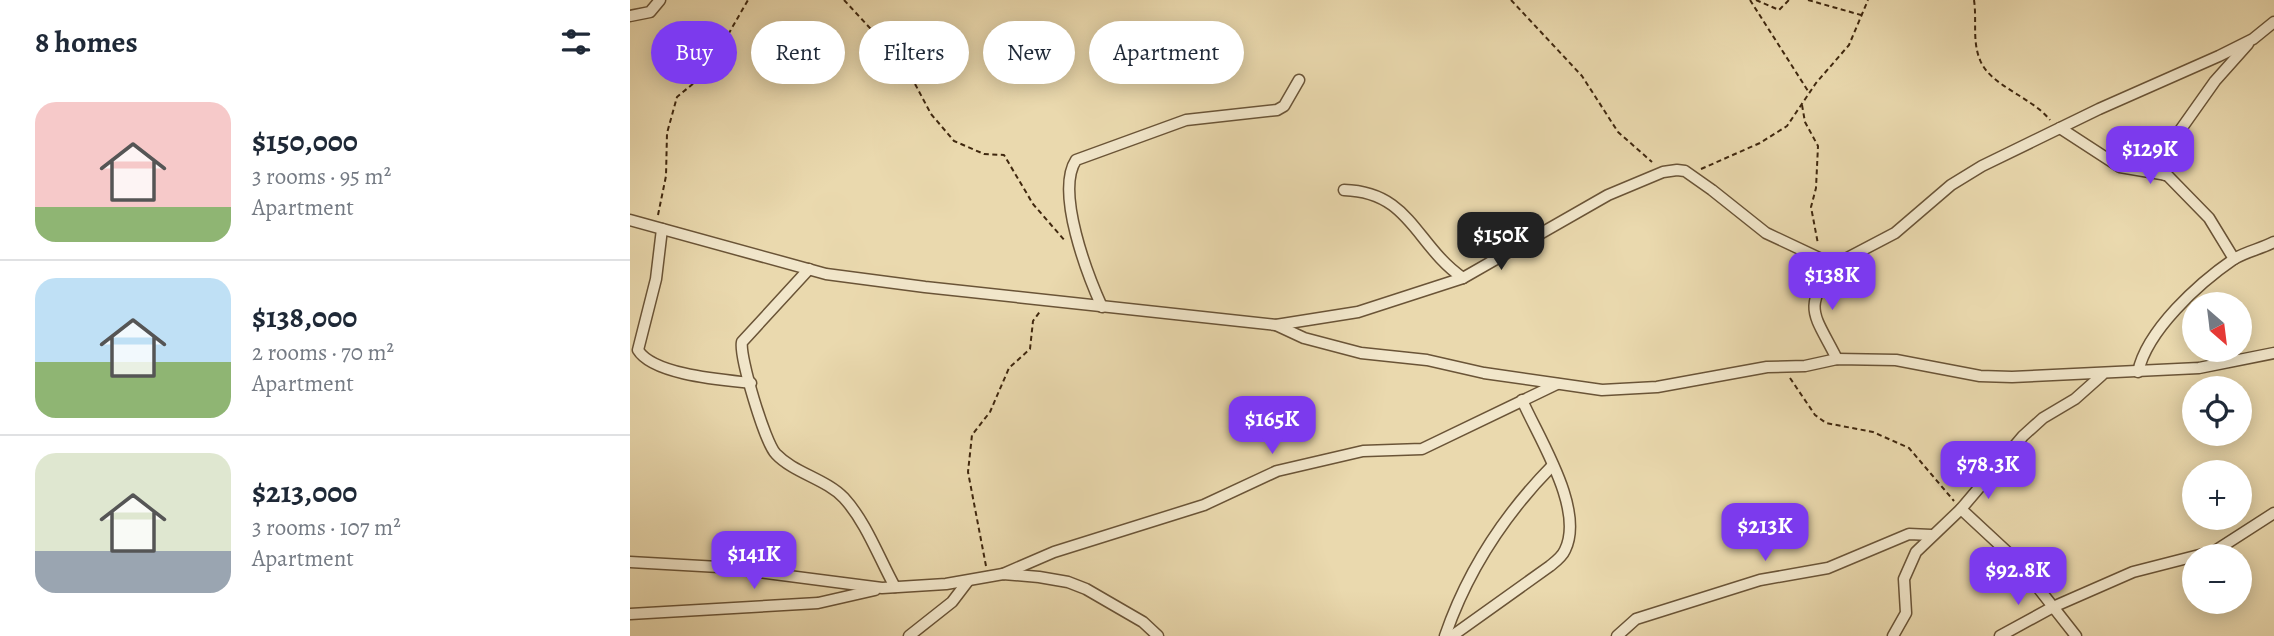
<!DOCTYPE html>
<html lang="en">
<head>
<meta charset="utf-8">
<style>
	body { margin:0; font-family:Alegreya,serif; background:#f6f6f7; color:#1f2937; height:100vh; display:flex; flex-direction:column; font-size:26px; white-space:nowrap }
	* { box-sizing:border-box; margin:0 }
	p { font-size:23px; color:#747a83 }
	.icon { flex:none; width:38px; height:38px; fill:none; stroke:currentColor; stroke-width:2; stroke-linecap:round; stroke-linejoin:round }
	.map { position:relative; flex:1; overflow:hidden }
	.side { display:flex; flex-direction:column; background:#fff; width:630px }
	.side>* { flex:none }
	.top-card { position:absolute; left:21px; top:21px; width:665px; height:63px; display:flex; gap:14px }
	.needle { width:46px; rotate:152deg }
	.buttons { position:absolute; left:1552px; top:292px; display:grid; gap:14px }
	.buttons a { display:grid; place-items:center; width:70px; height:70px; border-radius:50%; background:#fff; box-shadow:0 4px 18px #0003; font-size:35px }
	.price { position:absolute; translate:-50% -60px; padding:0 16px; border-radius:14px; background:#7c3aed; color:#fff; font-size:23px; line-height:46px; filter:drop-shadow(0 2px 4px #0008) }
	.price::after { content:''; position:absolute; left:50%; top:42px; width:21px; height:16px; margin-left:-10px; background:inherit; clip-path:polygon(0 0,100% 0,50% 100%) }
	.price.active { background:#222; color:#fff }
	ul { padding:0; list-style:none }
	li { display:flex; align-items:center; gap:21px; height:175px; padding:0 35px }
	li+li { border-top:2px solid #e0e1e3 }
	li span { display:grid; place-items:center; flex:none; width:196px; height:140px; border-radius:21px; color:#555 }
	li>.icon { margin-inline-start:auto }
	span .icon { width:84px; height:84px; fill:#fffc; stroke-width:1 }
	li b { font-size:30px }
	h2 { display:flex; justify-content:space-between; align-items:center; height:84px; padding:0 35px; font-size:30px }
	.chip { padding:0 24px; border-radius:32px; background:#fff; box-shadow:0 4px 18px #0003; font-size:24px; line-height:63px }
	.chip.active { background:#7c3aed; color:#fff }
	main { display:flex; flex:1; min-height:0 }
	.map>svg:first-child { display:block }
</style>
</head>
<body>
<main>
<section class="side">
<h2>8 homes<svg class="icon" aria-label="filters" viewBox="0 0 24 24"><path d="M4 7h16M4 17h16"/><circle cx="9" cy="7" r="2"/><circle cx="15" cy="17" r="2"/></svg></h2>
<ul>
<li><span style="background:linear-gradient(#f6c9c9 75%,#8fb573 0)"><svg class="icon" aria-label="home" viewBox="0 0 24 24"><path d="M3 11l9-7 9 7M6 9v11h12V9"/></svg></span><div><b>$150,000</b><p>3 rooms · 95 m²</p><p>Apartment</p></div></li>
<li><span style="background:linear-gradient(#bfe0f5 60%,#8fb573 0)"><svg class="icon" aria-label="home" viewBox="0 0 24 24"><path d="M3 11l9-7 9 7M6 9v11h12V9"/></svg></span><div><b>$138,000</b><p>2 rooms · 70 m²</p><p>Apartment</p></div></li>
<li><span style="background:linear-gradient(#dfe7d0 70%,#9aa5b1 0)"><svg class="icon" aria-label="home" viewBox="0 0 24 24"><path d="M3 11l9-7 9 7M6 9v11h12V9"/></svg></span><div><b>$213,000</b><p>3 rooms · 107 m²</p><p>Apartment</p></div></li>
</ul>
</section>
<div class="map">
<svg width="1644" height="636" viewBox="0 0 1644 636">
	<rect width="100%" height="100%" fill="#ead9ae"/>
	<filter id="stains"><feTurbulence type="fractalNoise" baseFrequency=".00286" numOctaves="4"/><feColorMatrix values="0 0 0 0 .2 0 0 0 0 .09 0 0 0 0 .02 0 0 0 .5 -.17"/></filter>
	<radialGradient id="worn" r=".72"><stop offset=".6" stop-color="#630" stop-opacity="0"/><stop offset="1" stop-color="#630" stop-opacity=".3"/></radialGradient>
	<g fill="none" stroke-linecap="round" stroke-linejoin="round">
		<defs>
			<g id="minor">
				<polyline points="0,16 20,12 30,0"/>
				<polyline points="1430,128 1490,167 1537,175 1579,218 1604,259"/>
				<polyline points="1535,175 1539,146 1585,81 1618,44"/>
				<path d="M 714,190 C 781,192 785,245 833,278"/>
				<polyline points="0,220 196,274 295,287 646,325 728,312 833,278 978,195 1033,172 1047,170 1055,171 1082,190 1136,233 1204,265 1265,233 1321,185 1352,166 1469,109 1589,56 1623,39 1644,22"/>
				<path d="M 32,229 L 26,279 L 8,350 C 23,375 94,380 121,383"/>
				<path d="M 1204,265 C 1172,310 1184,313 1207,359"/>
				<path d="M 179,269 L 112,342 C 109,356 135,443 146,454 C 164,473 196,479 214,498 C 236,522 249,558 265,587"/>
				<path d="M 472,307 C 458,276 425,192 446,160 L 556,120 L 647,110 L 654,106 L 669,80"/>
				<polyline points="646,325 674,338 731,353 797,360 854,373 972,390 1027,387 1137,367 1175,366 1207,359 1266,360 1350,376 1382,377 1569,368 1644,353"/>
				<path d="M 1508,372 C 1517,330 1569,283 1604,259 C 1617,251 1631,249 1644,242"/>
				<polyline points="1331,509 1387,561 1446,636"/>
				<polyline points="0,562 89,567 252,588 316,584 373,574 409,577 438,582 456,589 513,622 528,636"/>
				<polyline points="373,574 424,552 574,505 647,471 733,451 792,449 927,384"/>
				<polyline points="0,614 188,603 245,590"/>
				<polyline points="279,636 322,602 338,581"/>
				<path d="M 815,636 C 837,572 875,514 922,466"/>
				<path d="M 822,636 L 920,566 C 925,562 932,557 935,550 C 955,509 909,439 892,400"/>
				<polyline points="987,636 1006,619 1130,580 1198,568 1279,534 1301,535"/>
				<polyline points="1263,636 1276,613 1274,579 1286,552 1331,509 1393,436 1413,418 1445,399 1472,375"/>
				<polyline points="1370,636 1423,607 1503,572 1585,551 1644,513"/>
			</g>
		</defs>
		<use href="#minor" stroke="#6a5437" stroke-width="13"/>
		<g stroke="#40280f" stroke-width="2" stroke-dasharray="5 3.5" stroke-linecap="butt">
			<polyline points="214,0 276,67 301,114 324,141 354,154 374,155 403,204 436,242"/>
			<polyline points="881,0 952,76 988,132 1022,162"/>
			<polyline points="1120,0 1178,91"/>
			<polyline points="1126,0 1149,10 1159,0"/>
			<polyline points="1178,0 1231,15"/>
			<path d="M 1344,0 C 1347,20 1342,41 1350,60 C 1360,86 1402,97 1420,120"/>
			<polyline points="1172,105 1175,122 1188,146 1186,188 1181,207 1188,244"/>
			<polyline points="1071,169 1130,143 1157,126 1186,83 1219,45 1238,0"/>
			<polyline points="28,215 36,176 37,133 47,97 88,63 99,33 118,0"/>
			<polyline points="1160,378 1185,415 1196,423 1243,432 1279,448 1324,501"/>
			<polyline points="356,566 338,472 342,435 360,412 379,368 400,349 403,321 411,310"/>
		</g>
		<use href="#minor" stroke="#f1e6ca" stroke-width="10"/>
	</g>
	<rect width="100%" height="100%" filter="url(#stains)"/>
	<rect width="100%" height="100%" fill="url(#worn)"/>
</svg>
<div class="buttons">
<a><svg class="needle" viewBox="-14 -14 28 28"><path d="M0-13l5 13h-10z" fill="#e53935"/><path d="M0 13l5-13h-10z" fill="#747a83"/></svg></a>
<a><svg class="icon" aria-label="locate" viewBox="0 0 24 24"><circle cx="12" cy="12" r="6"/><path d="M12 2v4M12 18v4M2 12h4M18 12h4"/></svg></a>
<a>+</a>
<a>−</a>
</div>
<b class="price" style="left:1520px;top:186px">$129K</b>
<b class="price active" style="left:871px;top:272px">$150K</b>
<b class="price" style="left:1202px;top:312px">$138K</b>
<b class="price" style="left:642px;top:456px">$165K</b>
<b class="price" style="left:1358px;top:501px">$78.3K</b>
<b class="price" style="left:1135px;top:563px">$213K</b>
<b class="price" style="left:124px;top:591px">$141K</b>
<b class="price" style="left:1388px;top:607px">$92.8K</b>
<div class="top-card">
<a class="chip active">Buy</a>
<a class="chip">Rent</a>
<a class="chip">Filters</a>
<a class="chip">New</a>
<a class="chip">Apartment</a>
</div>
</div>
</main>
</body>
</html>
